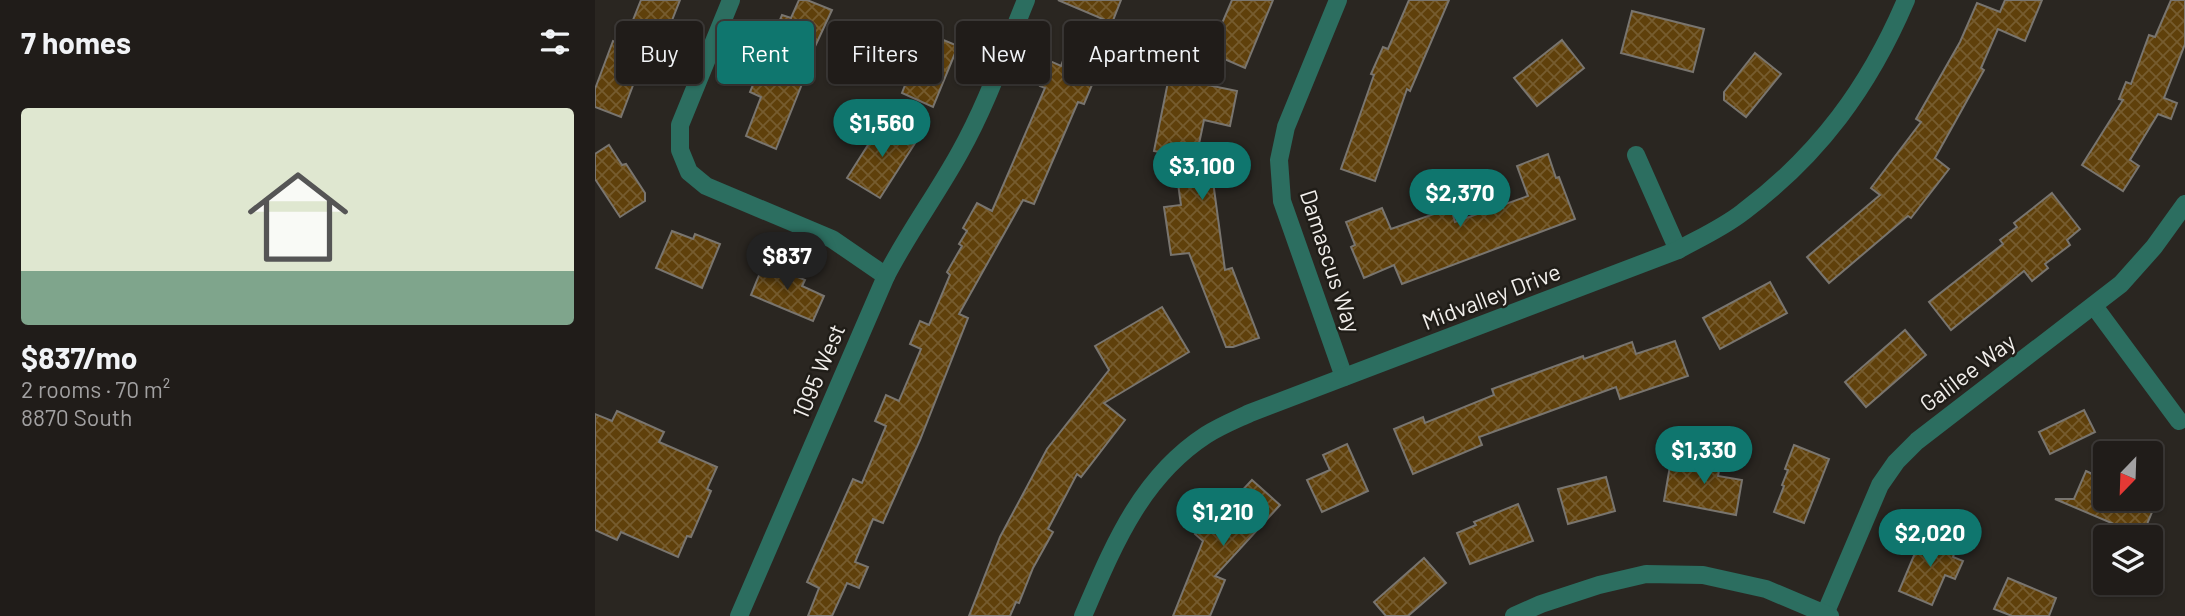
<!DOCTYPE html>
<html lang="en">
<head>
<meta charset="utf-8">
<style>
	body { margin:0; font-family:Barlow,sans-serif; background:#2d2926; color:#f1f3f6; height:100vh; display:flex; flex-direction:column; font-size:26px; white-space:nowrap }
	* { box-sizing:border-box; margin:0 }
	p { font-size:23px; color:#a2a1a2 }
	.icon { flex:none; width:38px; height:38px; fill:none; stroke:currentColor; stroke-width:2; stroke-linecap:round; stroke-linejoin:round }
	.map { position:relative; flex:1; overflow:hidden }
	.side { display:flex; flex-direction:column; background:#201c19; width:595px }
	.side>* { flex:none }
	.banner { position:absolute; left:21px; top:21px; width:665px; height:63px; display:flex; gap:14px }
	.needle { width:46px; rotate:203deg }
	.controls { position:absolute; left:1498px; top:441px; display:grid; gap:14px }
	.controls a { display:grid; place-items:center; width:70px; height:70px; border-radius:7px; background:#201c19; box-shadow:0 2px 5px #0004,0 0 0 2px #3d3a38; font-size:35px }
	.price { position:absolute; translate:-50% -60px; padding:0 16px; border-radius:24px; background:#0f766e; color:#fff; font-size:23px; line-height:46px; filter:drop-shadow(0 2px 4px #0008) }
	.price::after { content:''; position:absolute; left:50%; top:42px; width:21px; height:16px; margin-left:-10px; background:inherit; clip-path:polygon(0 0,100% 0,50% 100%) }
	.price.on { background:#222; color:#fff }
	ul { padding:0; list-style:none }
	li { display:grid; align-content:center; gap:14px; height:371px; padding:0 21px }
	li+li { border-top:2px solid #3d3a38 }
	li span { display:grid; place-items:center; height:217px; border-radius:7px; color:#555 }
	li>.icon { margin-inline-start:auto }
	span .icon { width:126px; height:126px; fill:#fffc; stroke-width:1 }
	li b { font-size:30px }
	h2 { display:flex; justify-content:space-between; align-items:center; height:84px; padding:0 21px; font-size:30px }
	.tag { padding:0 24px; border-radius:7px; background:#201c19; box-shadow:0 2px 5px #0004,0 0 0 2px #3d3a38; font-size:24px; line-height:63px }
	.tag.on { background:#0f766e; color:#fff }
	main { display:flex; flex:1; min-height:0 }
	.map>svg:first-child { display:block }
</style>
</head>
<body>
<main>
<section class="side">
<h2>7 homes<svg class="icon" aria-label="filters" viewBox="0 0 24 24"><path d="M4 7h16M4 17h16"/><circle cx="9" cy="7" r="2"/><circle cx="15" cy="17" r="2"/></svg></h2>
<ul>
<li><span style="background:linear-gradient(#dfe7d0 75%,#7fa58c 0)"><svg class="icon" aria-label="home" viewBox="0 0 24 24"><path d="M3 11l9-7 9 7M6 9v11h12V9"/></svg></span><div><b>$837/mo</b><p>2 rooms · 70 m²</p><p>8870 South</p></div></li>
</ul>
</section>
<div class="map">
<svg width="1590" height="616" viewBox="0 0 1590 616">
	<defs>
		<pattern id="building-cross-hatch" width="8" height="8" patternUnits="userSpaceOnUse" patternTransform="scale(1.75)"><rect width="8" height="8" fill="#5f400b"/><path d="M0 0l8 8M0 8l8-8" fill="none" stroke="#765c2f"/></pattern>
	</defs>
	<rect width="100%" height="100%" fill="#2a2621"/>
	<g fill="url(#building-cross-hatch)" stroke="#79756f" stroke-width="2">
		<polygon points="46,0 85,0 70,38 55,32 40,72 43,72 26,117 0,107 0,89 18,41 28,45"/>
		<polygon points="204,0 212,0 237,10 209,70 211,71 207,84 181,149 151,136 166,97 155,92 187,15 196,18"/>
		<polygon points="463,0 526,0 517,23"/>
		<polygon points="637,0 678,0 650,68 599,46 607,26 623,33"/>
		<polygon points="814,0 854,0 815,91 812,89 780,181 746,169 779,75 776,74 788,47 793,49"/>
		<polygon points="1410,0 1447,0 1430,41 1403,29 1386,68 1389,70 1340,158 1354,169 1316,218 1313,216 1234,283 1212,257 1285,195 1276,188 1326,122 1321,119 1365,42 1382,3 1405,12"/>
		<polygon points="1576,0 1590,0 1590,44 1569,98 1582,103 1576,119 1563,114 1535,160 1544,166 1528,191 1487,165 1528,100 1524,99 1531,82 1536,84 1554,35 1560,37"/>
		<polygon points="1037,11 1109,29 1098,72 1026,53"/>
		<polygon points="329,32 363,46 338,107 307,93 314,75 311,73"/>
		<polygon points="967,40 989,68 942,106 919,78"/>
		<polygon points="473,47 507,61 489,104 483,102 439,204 428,200 364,314 373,318 325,440 288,523 278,519 260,562 273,567 264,588 252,583 237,616 213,616 224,588 212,582 258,479 267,483 291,426 280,421 291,395 304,401 326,349 315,344 325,321 334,325 355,275 352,272 367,246 364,244 372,231 368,228 382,203 397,211 450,88 445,86 455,61 466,66"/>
		<polygon points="1160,53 1186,74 1151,117 1129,100 1129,92"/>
		<polygon points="574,77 642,91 635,126 609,120 597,177 617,174 630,270 637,268 664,338 638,347 631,347 594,253 576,255 569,207 586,205 579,155 559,151"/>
		<polygon points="287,123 295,123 322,140 285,198 252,178"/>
		<polygon points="14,145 27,165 31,164 50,193 50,201 25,217 0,179 0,154"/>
		<polygon points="953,154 961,178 964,177 980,219 807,284 799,265 769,278 756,247 760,245 751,222 787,208 796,229 856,208 860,222 933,196 922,166"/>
		<polygon points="1457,193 1485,229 1472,240 1475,245 1450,264 1453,268 1437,281 1429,271 1356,330 1334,302 1408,244 1405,240 1422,227 1419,223"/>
		<polygon points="77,231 98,239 100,234 125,244 107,288 61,268"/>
		<polygon points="169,263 210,280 207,286 229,296 218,321 156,295"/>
		<polygon points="1175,282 1192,313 1125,349 1108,318"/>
		<polygon points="567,307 594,352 509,403 530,420 486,477 482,474 453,529 458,532 438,568 424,603 421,602 415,616 374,616 405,537 452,449 514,370 500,346"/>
		<polygon points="1310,330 1331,355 1271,407 1250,382"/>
		<polygon points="1080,341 1093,376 1025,399 1021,387 884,437 887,445 818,474 799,429 828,417 830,423 899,395 897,389 988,356 989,359 1037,342 1041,354"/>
		<polygon points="1489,410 1500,432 1455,454 1444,432"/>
		<polygon points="22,411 69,432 64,442 122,467 112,489 116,491 96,537 92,536 83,557 26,532 22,540 0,530 0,414 17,421"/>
		<polygon points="752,444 773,491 727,512 712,480 735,470 728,455"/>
		<polygon points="1199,445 1234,459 1209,523 1179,512 1189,486 1187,485 1193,470 1190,469"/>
		<polygon points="1103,451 1127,456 1123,476 1147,480 1141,515 1069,501 1075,466 1100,471"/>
		<polygon points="1491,471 1510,480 1510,499 1546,499 1560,505 1547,536 1460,499 1479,499"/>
		<polygon points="1011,477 1020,511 973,524 963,489"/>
		<polygon points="657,480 685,505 620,576 630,580 615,616 578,616 608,541 600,534 622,510 626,513"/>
		<polygon points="923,504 938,541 875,564 862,533 881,525 879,522"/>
		<polygon points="1328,534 1361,548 1358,557 1368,561 1360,579 1350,575 1337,605 1304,591"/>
		<polygon points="829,558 851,583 813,616 791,616 779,602"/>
		<polygon points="1413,578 1461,598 1454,616 1417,616 1399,609"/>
	</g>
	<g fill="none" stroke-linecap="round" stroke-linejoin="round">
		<g stroke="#2c6e60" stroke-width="18">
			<polyline points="136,0 85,125 85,150 94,172 111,186 237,239 291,276"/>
			<polyline points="743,0 691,127 684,160 687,201 749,377"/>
			<polyline points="1041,155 1083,250"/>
			<polyline points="1499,306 1584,421"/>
			<polyline points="1230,614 1285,485 1301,462 1322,441 1526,284 1559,247 1590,204"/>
			<path d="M 144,616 L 291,276 C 313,233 342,194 365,152 C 392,104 410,51 431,0"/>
			<path d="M 488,616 C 518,547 545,478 611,435 C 625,426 640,420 655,413 L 1083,250 C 1105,238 1129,227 1148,212 C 1224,155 1274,87 1311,0"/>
			<polyline points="919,616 946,604 1004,585 1051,574 1108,575 1171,589 1235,616"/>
		</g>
	</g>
	<g text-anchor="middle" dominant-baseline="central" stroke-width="5" stroke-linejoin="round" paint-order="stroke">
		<g font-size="23" fill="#f1eeeb" stroke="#201d18">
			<text transform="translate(736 261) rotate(72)">Damascus Way</text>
			<text transform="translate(896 296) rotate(-21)">Midvalley Drive</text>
			<text transform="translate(223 371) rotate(-67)">1095 West</text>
			<text transform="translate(1372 372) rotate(-37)">Galilee Way</text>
		</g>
	</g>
</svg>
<div class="controls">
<a><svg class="needle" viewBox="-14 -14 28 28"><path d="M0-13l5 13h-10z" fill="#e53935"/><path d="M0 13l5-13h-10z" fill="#a2a1a2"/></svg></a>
<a><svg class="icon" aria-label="layers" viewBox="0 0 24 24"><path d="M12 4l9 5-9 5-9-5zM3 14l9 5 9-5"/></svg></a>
</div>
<b class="price" style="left:287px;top:159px">$1,560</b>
<b class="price" style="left:607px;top:202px">$3,100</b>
<b class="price" style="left:865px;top:229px">$2,370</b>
<b class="price on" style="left:192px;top:292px">$837</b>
<b class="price" style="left:1109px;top:486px">$1,330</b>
<b class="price" style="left:628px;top:548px">$1,210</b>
<b class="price" style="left:1335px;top:569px">$2,020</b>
<div class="banner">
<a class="tag">Buy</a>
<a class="tag on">Rent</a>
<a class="tag">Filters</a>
<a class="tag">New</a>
<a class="tag">Apartment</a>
</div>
</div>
</main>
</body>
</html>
